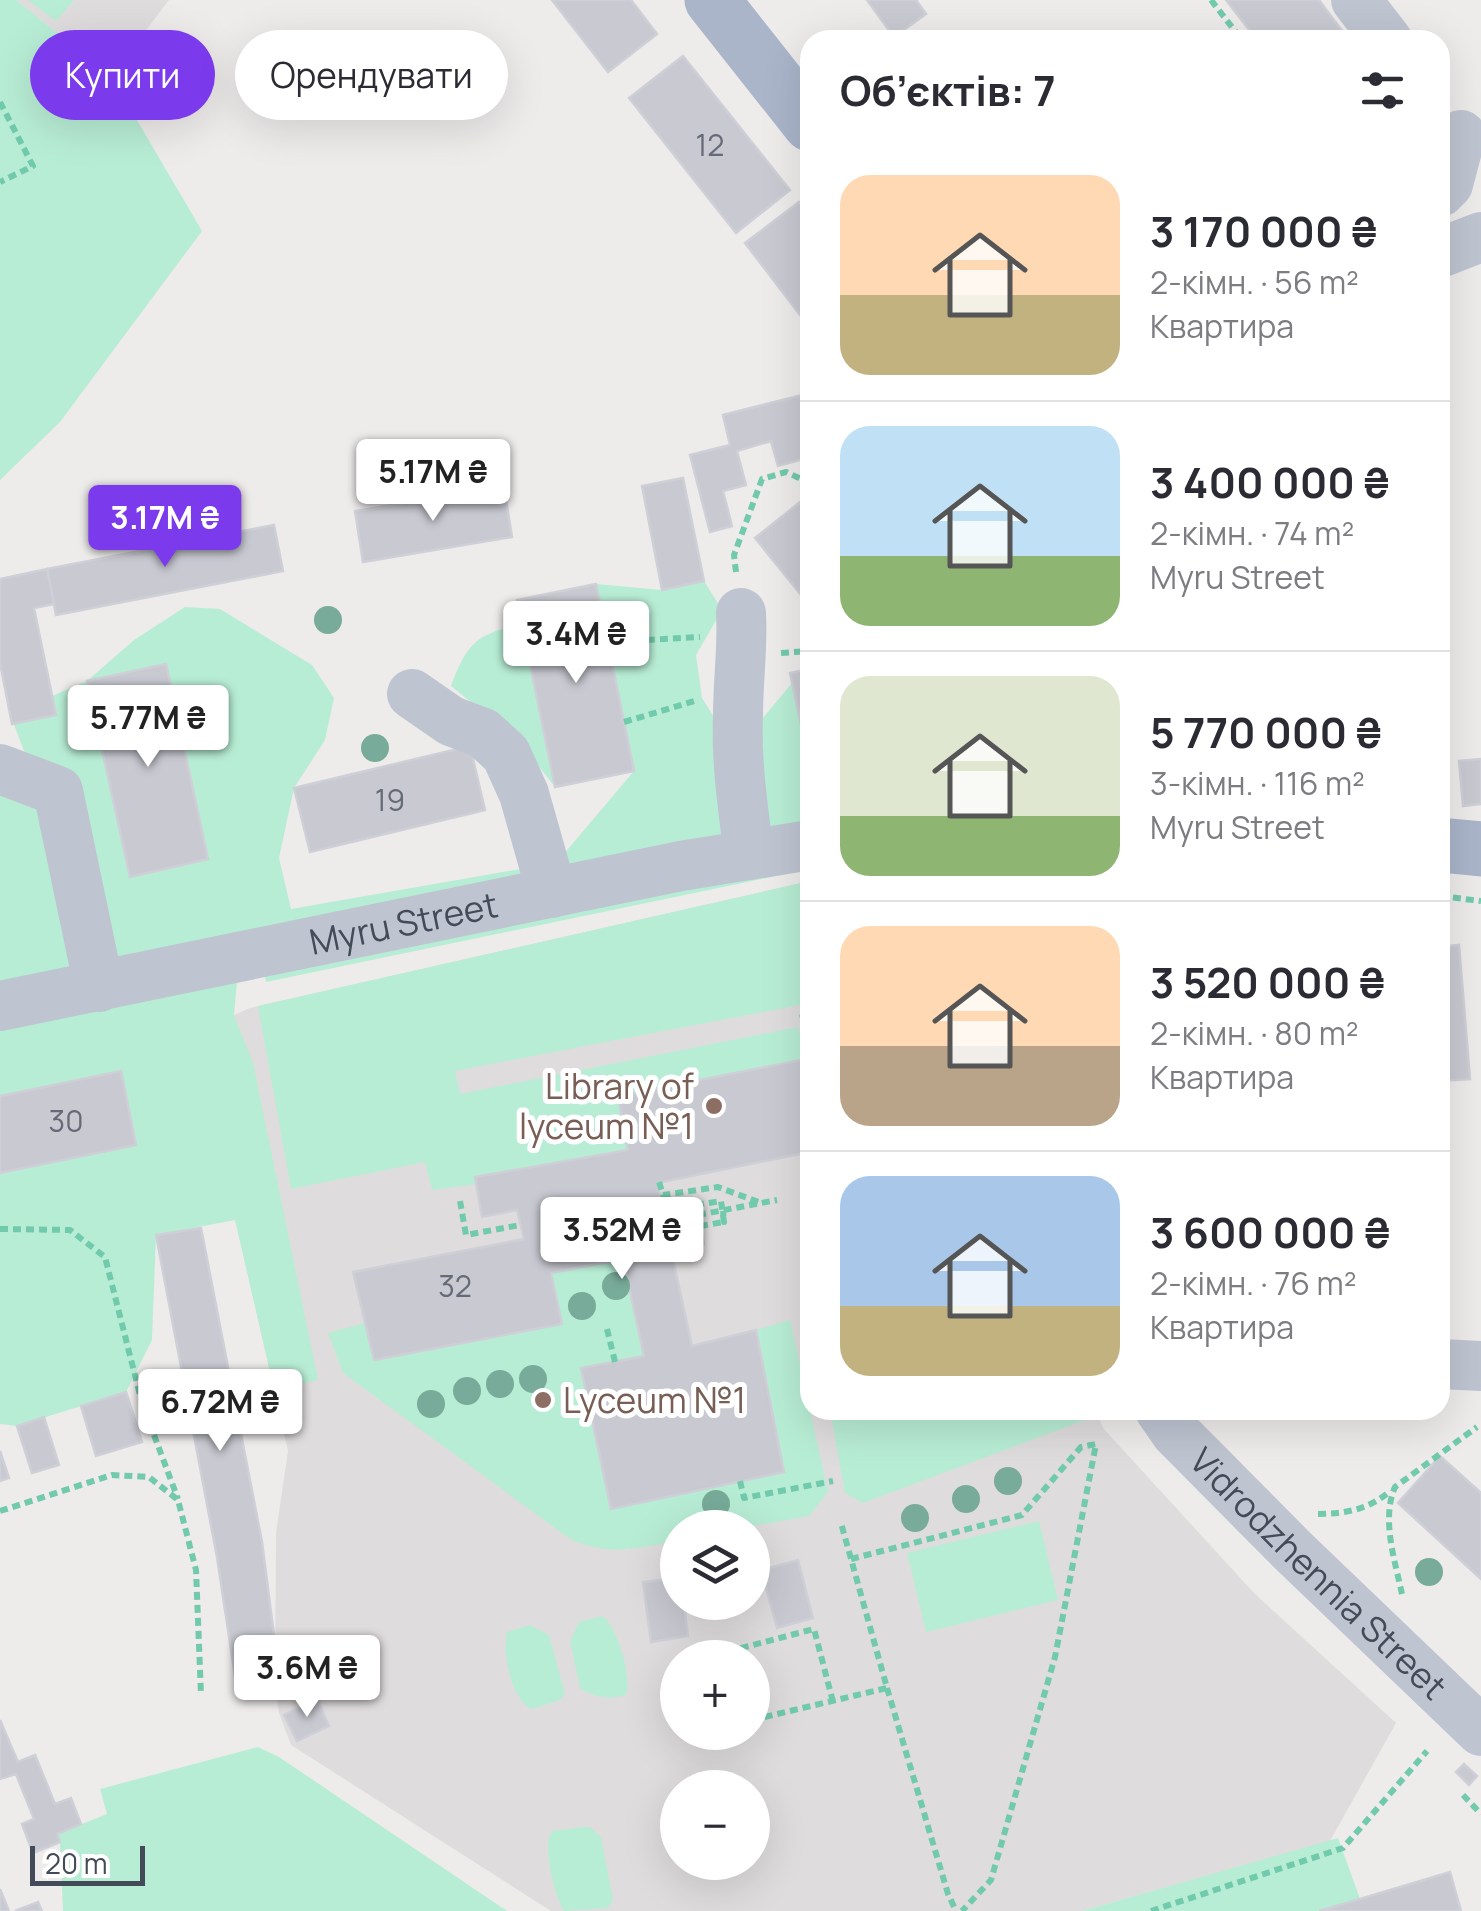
<!DOCTYPE html>
<html lang="uk">
<head>
<meta charset="utf-8">
<style>
	body { margin:0; font-family:Manrope,sans-serif; background:#f2f2f3; color:#2b2b33; height:100vh; display:flex; flex-direction:column; font-size:38px; white-space:nowrap }
	* { box-sizing:border-box; margin:0 }
	p { font-size:32px; color:#7c7c81 }
	.icon { flex:none; width:55px; height:55px; fill:none; stroke:currentColor; stroke-width:2; stroke-linecap:round; stroke-linejoin:round }
	.map { position:relative; flex:1; overflow:hidden }
	.sheet { position:absolute; left:800px; top:30px; width:650px; height:1390px; display:flex; flex-direction:column; background:#fff; border-radius:30px; box-shadow:0 10px 40px #0002 }
	.sheet>* { flex:none }
	.top-card { position:absolute; left:30px; top:30px; width:620px; height:90px; display:flex; gap:20px }
	.fabs { position:absolute; left:660px; top:1510px; display:grid; gap:20px }
	.fabs a { display:grid; place-items:center; width:110px; height:110px; border-radius:50%; background:#fff; box-shadow:0 10px 40px #0002; font-size:50px }
	.scale { position:absolute; left:30px; bottom:25px; width:115px; box-sizing:border-box; padding-left:10px; border:5px solid #444b58; border-top:0; font-size:28px; line-height:35px; white-space:nowrap; color:#444b58; -webkit-text-stroke:8px #fff; paint-order:stroke }
	.price { position:absolute; translate:-50% -85px; padding:0 22px; border-radius:10px; background:#fff; color:#222; font-size:32px; line-height:65px; filter:drop-shadow(0 2px 5px #0008) }
	.price::after { content:''; position:absolute; left:50%; top:60px; width:30px; height:22px; margin-left:-15px; background:inherit; clip-path:polygon(0 0,100% 0,50% 100%) }
	.price.active { background:#7c3aed; color:#fff }
	ul { padding:0; list-style:none }
	li { display:flex; align-items:center; gap:30px; height:250px; padding:0 40px }
	li+li { border-top:2px solid #e1e1e2 }
	li span { display:grid; place-items:center; flex:none; width:280px; height:200px; border-radius:30px; color:#555 }
	li>.icon { margin-inline-start:auto }
	span .icon { width:120px; height:120px; fill:#fffc; stroke-width:1 }
	li b { font-size:42px }
	h2 { display:flex; justify-content:space-between; align-items:center; height:120px; padding:0 40px; font-size:42px }
	.pill { padding:0 35px; border-radius:45px; background:#fff; box-shadow:0 10px 40px #0002; font-size:35px; line-height:90px }
	.pill.active { background:#7c3aed; color:#fff }
	.map>svg:first-child { display:block }
</style>
</head>
<body>
<div class="map">
<svg width="1481" height="1911" viewBox="0 0 1481 1911">
	<rect width="100%" height="100%" fill="#eeebeb"/>
	<g fill="#dfdcdd" fill-rule="evenodd">
		<polygon points="16,0 169,0 111,76"/>
		<path d="M 810,881 L 810,1410 L 1096,1410 L 1103,1428 L 1254,1593 L 1396,1723 L 1330,1841 L 1082,1911 L 551,1911 L 291,1745 L 279,1713 L 275,1685 L 276,1533 L 288,1451 L 205,1086 L 234,1015 L 250,1008 ZM 678,1528 L 752,1528 L 752,1602 L 678,1602 ZM 678,1658 L 752,1658 L 752,1732 L 678,1732 ZM 678,1788 L 752,1788 L 752,1862 L 678,1862 Z"/>
	</g>
	<g fill="#b8edd5">
		<polygon points="0,0 16,0 111,76 202,231 60,422 0,480"/>
		<polygon points="28,0 74,0 56,21"/>
		<polygon points="704,581 722,610 696,655 702,698 726,736 733,848 560,880 557,862 634,771 596,584 662,590"/>
		<polygon points="185,607 220,609 312,665 334,698 325,740 294,788 279,858 291,909 532,867 537,885 0,996 0,786 40,793 10,714 87,681 134,640"/>
		<path d="M 522,625 L 555,787 L 519,741 L 451,686 C 466,644 478,632 522,625 Z"/>
		<polygon points="792,683 806,748 810,750 810,832 761,841 747,737"/>
		<polygon points="810,853 810,869 266,982 263,965"/>
		<polygon points="810,881 810,1003 455,1071 460,1094 798,1027 806,1059 618,1096 628,1150 476,1177 477,1184 432,1190 425,1162 291,1189 258,1006"/>
		<polygon points="238,971 234,1015 253,1063 318,1380 274,1389 235,1220 156,1235 152,1340 126,1392 17,1426 0,1424 0,1017"/>
		<path d="M 623,1259 L 644,1356 L 581,1368 L 611,1508 L 784,1472 L 756,1330 L 790,1320 L 828,1492 L 809,1516 L 748,1527 L 678,1528 L 677,1541 C 635,1548 611,1557 570,1539 L 343,1373 L 328,1333 L 365,1323 L 374,1360 L 551,1273 Z"/>
		<polygon points="830,1410 1096,1410 1098,1415 863,1503 845,1493"/>
		<polygon points="1039,1521 1058,1600 926,1632 907,1553"/>
		<path d="M 602,1616 C 618,1626 632,1679 626,1695 C 611,1700 592,1697 580,1688 L 570,1641 L 579,1622 Z"/>
		<path d="M 530,1625 L 549,1635 L 565,1694 L 560,1700 L 532,1709 C 511,1700 502,1653 507,1632 Z"/>
		<polygon points="258,1747 279,1757 507,1911 63,1911 60,1843 57,1834 107,1814 100,1789"/>
		<path d="M 583,1827 L 590,1827 L 601,1837 L 613,1900 L 608,1908 L 564,1911 C 554,1894 542,1848 552,1831 Z"/>
		<polygon points="1338,1838 1360,1899 1319,1911 1082,1911"/>
	</g>
	<g fill="#c8c9d1" stroke="#cfd0d7" stroke-width="2.5">
		<polygon points="552,0 631,0 657,34 608,72"/>
		<polygon points="867,0 916,0 926,14 894,37"/>
		<polygon points="1226,0 1319,0 1349,40 1257,40"/>
		<polygon points="683,56 790,190 736,233 629,98"/>
		<polygon points="799,202 810,216 810,328 745,243"/>
		<polygon points="810,393 810,457 778,466 771,441 737,451 746,485 723,491 732,526 710,532 690,455 730,445 723,415"/>
		<polygon points="683,478 704,581 662,590 642,486"/>
		<polygon points="504,487 512,537 363,562 355,511"/>
		<polygon points="809,495 810,496 810,606 755,538"/>
		<polygon points="274,525 283,571 56,615 47,569"/>
		<polygon points="47,569 54,604 34,608 56,715 12,724 0,663 0,579"/>
		<polygon points="596,584 634,771 555,787 517,600"/>
		<polygon points="166,664 208,859 130,877 87,681"/>
		<polygon points="810,669 810,747 806,748 790,673"/>
		<polygon points="470,746 485,810 310,852 294,788"/>
		<polygon points="1481,759 1481,804 1463,806 1459,761"/>
		<polygon points="1459,945 1470,1079 1440,1081 1440,947"/>
		<polygon points="806,1059 810,1078 810,1152 657,1183 663,1209 695,1202 698,1215 704,1244 671,1250 692,1346 756,1330 784,1472 611,1509 581,1368 644,1356 623,1259 551,1273 562,1324 374,1360 353,1272 524,1239 517,1210 482,1217 475,1177 628,1150 618,1096"/>
		<polygon points="121,1071 136,1145 0,1173 0,1096"/>
		<polygon points="201,1228 262,1542 276,1651 275,1675 236,1683 217,1557 156,1235"/>
		<polygon points="126,1392 142,1442 96,1456 81,1406"/>
		<polygon points="44,1417 59,1465 32,1473 17,1426"/>
		<polygon points="0,1451 9,1478 0,1481"/>
		<polygon points="1440,1456 1481,1493 1481,1579 1398,1503"/>
		<polygon points="798,1560 813,1618 777,1628 761,1570"/>
		<polygon points="678,1578 678,1602 684,1602 688,1636 651,1642 643,1582"/>
		<polygon points="317,1699 329,1726 297,1741 284,1715"/>
		<polygon points="0,1720 18,1762 35,1755 55,1804 71,1798 81,1824 57,1834 60,1842 33,1853 22,1824 34,1819 16,1774 0,1779"/>
		<polygon points="1464,1764 1477,1776 1469,1785 1456,1772"/>
		<polygon points="1450,1872 1461,1911 1319,1911 1360,1899"/>
		<polygon points="0,1889 9,1911 0,1911"/>
		<polygon points="38,1902 42,1911 15,1911"/>
	</g>
	<g fill="none" stroke-linecap="round" stroke-linejoin="round">
		<g stroke="#71caac" stroke-width="6" stroke-dasharray="8 5" stroke-linecap="butt">
			<polyline points="1211,0 1242,40"/>
			<polyline points="0,102 33,166 0,182"/>
			<polyline points="736,572 734,555 762,479 786,472 810,483"/>
			<polyline points="608,642 700,637"/>
			<polyline points="781,653 810,651"/>
			<polyline points="624,722 698,700"/>
			<polyline points="1440,896 1481,901"/>
			<polyline points="802,1014 810,1049"/>
			<polyline points="659,1182 663,1195 718,1187 761,1203"/>
			<polyline points="460,1201 466,1235 520,1225"/>
			<polyline points="696,1205 721,1201 724,1222 723,1211"/>
			<polyline points="698,1215 777,1200"/>
			<polyline points="700,1226 724,1222"/>
			<polyline points="0,1229 70,1230 105,1257 142,1403 178,1499"/>
			<polyline points="607,1329 615,1362"/>
			<polyline points="740,1481 744,1498 833,1481"/>
			<polyline points="0,1511 112,1475 149,1477 178,1500 196,1570 201,1695"/>
			<path d="M 1318,1514 C 1345,1514 1370,1509 1390,1491"/>
			<polyline points="851,1559 1022,1515 1081,1447 1096,1444 1055,1657 991,1880 962,1911"/>
			<path d="M 1402,1594 C 1395,1561 1381,1519 1395,1487 L 1477,1427"/>
			<polyline points="703,1658 814,1629 833,1702"/>
			<polyline points="752,1666 766,1717"/>
			<polyline points="887,1688 948,1894 956,1911"/>
			<polyline points="752,1720 887,1688 841,1523"/>
			<polyline points="1463,1795 1481,1814"/>
			<polyline points="1151,1911 1343,1848 1427,1751"/>
		</g>
		<g stroke="#bec5d1" stroke-width="50">
			<polyline points="1356,0 1387,40"/>
			<polyline points="1440,192 1448,184 1461,135"/>
			<polyline points="1440,253 1481,237"/>
			<path d="M 741,613 C 743,648 738,680 738,715 C 736,762 743,808 749,855"/>
			<polyline points="412,694 451,721 483,733 506,754 524,794 552,893"/>
			<polyline points="0,769 58,791 99,987"/>
			<path id="s1" d="M 0,1006 L 681,866 L 810,845"/>
			<polyline points="1440,1364 1481,1366"/>
			<path id="s2" d="M 1160,1410 L 1176,1433 L 1292,1550 L 1481,1731"/>
		</g>
		<g stroke="#aab5ca" stroke-width="55">
			<polyline points="712,0 810,124"/>
			<polyline points="1440,845 1481,849"/>
		</g>
	</g>
	<g fill="#78ab99">
		<circle cx="328" cy="620" r="14"/>
		<circle cx="375" cy="748" r="14"/>
		<circle cx="616" cy="1286" r="14"/>
		<circle cx="582" cy="1306" r="14"/>
		<circle cx="533" cy="1379" r="14"/>
		<circle cx="500" cy="1384" r="14"/>
		<circle cx="467" cy="1391" r="14"/>
		<circle cx="431" cy="1404" r="14"/>
		<circle cx="1008" cy="1481" r="14"/>
		<circle cx="966" cy="1499" r="14"/>
		<circle cx="716" cy="1504" r="14"/>
		<circle cx="915" cy="1518" r="14"/>
		<circle cx="1429" cy="1572" r="14"/>
	</g>
	<g fill="#8d6e63" stroke="#fff" stroke-width="4">
		<circle cx="714" cy="1106" r="10"/>
		<circle cx="543" cy="1400" r="10"/>
	</g>
	<g text-anchor="middle" dominant-baseline="central" stroke-width="10" stroke-linejoin="round" paint-order="stroke">
		<g font-size="30" fill="#656a76">
			<text x="710" y="144">12</text>
			<text x="390" y="799">19</text>
			<text x="66" y="1120">30</text>
			<text x="455" y="1285">32</text>
		</g>
		<g font-size="35" fill="#444b58" stroke="#fff">
			<text stroke="none"><textPath href="#s1" startOffset="412">Myru Street</textPath></text>
			<text stroke="none"><textPath href="#s2" startOffset="228">Vidrodzhennia Street</textPath></text>
		</g>
		<g font-size="35" fill="#785e54" stroke="#fff" text-anchor="end">
			<text x="694" y="1086">Library of<tspan x="694" dy="40">lyceum №1</tspan></text>
			<text x="563" y="1400" text-anchor="start">Lyceum №1</text>
		</g>
	</g>
</svg>
<div class="fabs">
<a><svg class="icon" aria-label="layers" viewBox="0 0 24 24"><path d="M12 4l9 5-9 5-9-5zM3 14l9 5 9-5"/></svg></a>
<a>+</a>
<a>−</a>
</div>
<div class="scale">20 m</div>
<b class="price" style="left:433px;top:524px">5.17M ₴</b>
<b class="price active" style="left:165px;top:570px">3.17M ₴</b>
<b class="price" style="left:576px;top:686px">3.4M ₴</b>
<b class="price" style="left:148px;top:770px">5.77M ₴</b>
<b class="price" style="left:622px;top:1282px">3.52M ₴</b>
<b class="price" style="left:220px;top:1454px">6.72M ₴</b>
<b class="price" style="left:307px;top:1720px">3.6M ₴</b>
<div class="top-card">
<a class="pill active">Купити</a>
<a class="pill">Орендувати</a>
</div>
<section class="sheet">
<h2>Об’єктів: 7<svg class="icon" aria-label="filters" viewBox="0 0 24 24"><path d="M4 7h16M4 17h16"/><circle cx="9" cy="7" r="2"/><circle cx="15" cy="17" r="2"/></svg></h2>
<ul>
<li><span style="background:linear-gradient(#ffd9b3 60%,#c2b280 0)"><svg class="icon" aria-label="home" viewBox="0 0 24 24"><path d="M3 11l9-7 9 7M6 9v11h12V9"/></svg></span><div><b>3 170 000 ₴</b><p>2-кімн. · 56 m²</p><p>Квартира</p></div></li>
<li><span style="background:linear-gradient(#bfe0f5 65%,#8fb573 0)"><svg class="icon" aria-label="home" viewBox="0 0 24 24"><path d="M3 11l9-7 9 7M6 9v11h12V9"/></svg></span><div><b>3 400 000 ₴</b><p>2-кімн. · 74 m²</p><p>Myru Street</p></div></li>
<li><span style="background:linear-gradient(#dfe7d0 70%,#8fb573 0)"><svg class="icon" aria-label="home" viewBox="0 0 24 24"><path d="M3 11l9-7 9 7M6 9v11h12V9"/></svg></span><div><b>5 770 000 ₴</b><p>3-кімн. · 116 m²</p><p>Myru Street</p></div></li>
<li><span style="background:linear-gradient(#ffd9b3 60%,#b9a48a 0)"><svg class="icon" aria-label="home" viewBox="0 0 24 24"><path d="M3 11l9-7 9 7M6 9v11h12V9"/></svg></span><div><b>3 520 000 ₴</b><p>2-кімн. · 80 m²</p><p>Квартира</p></div></li>
<li><span style="background:linear-gradient(#a9c7e8 65%,#c2b280 0)"><svg class="icon" aria-label="home" viewBox="0 0 24 24"><path d="M3 11l9-7 9 7M6 9v11h12V9"/></svg></span><div><b>3 600 000 ₴</b><p>2-кімн. · 76 m²</p><p>Квартира</p></div></li>
</ul>
</section>
</div>
</body>
</html>
